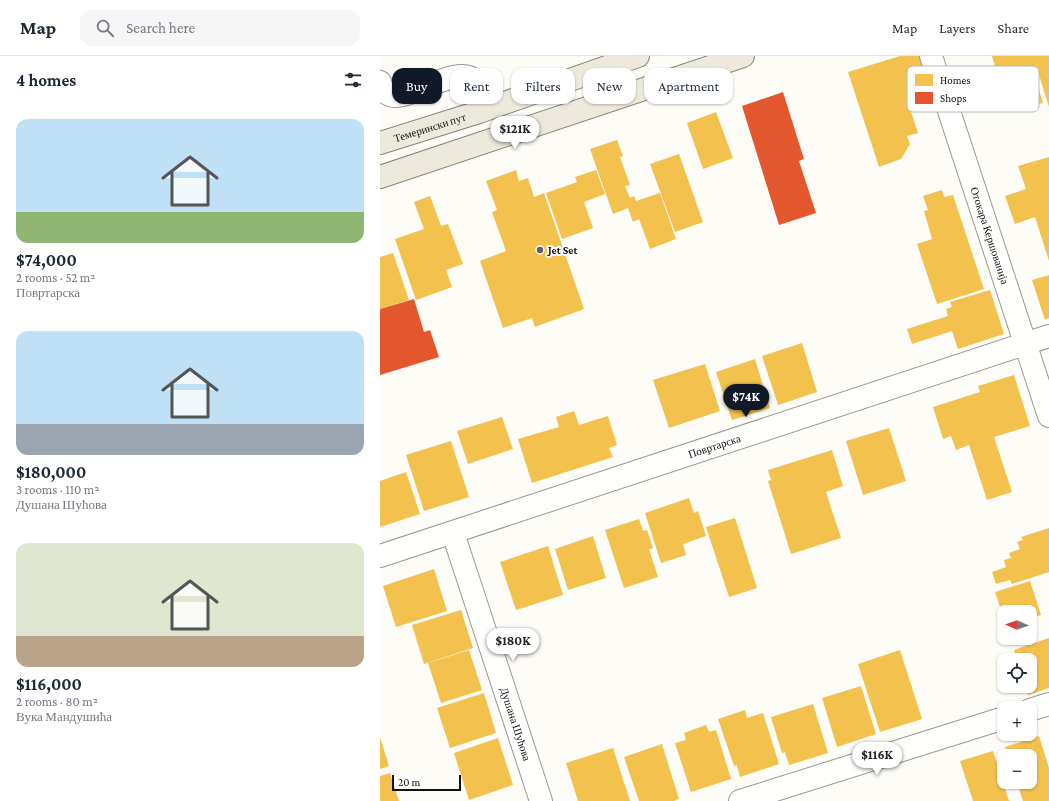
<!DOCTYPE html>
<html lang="en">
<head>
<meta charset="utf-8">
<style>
	body { margin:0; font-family:"Crimson Pro",serif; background:#f6f6f7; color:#1f2937; height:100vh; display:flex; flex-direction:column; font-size:15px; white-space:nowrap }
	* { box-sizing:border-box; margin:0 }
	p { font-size:13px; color:#747a83 }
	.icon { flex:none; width:22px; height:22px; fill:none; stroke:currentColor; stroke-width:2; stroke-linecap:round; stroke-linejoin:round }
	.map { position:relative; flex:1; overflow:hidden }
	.side { display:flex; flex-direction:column; background:#fff; width:380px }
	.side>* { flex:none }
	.guide { position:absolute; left:12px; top:12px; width:380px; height:36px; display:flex; gap:8px }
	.needle { width:26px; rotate:272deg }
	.controls { position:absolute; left:617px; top:549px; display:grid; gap:8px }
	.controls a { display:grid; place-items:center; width:40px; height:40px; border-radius:8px; background:#fff; box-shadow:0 1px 3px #0004; font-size:20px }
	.scale { position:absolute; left:12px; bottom:10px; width:69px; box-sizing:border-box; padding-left:4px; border:2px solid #111; border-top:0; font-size:11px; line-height:14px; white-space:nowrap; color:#111; -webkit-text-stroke:3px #fff; paint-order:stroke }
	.price { position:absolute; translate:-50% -34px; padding:0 9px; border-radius:14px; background:#fff; color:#222; font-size:13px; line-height:26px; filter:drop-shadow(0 1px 2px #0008) }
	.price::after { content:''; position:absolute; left:50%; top:24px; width:12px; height:9px; margin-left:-6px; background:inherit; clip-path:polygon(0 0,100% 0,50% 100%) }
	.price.selected { background:#111827; color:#fff }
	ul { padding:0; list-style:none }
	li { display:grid; align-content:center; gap:8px; height:212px; padding:0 16px }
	li span { display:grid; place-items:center; height:124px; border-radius:12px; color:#555 }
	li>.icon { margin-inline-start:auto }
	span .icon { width:72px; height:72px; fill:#fffc; stroke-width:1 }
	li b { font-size:17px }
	h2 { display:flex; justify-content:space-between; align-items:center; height:48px; padding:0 16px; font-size:17px }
	.tag { padding:0 14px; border-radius:12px; background:#fff; box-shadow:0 1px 3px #0004; font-size:14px; line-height:36px }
	.tag.selected { background:#111827; color:#fff }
	header { display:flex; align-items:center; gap:24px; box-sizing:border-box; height:56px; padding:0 20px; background:#fff; border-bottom:1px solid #e0e1e3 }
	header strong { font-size:19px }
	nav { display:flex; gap:22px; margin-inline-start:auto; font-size:14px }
	.search { width:280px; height:36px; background:#f6f6f7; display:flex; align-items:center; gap:10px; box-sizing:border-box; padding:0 14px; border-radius:12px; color:#747a83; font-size:15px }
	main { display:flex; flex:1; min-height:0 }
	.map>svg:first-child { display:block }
</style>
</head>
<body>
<header>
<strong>Map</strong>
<div class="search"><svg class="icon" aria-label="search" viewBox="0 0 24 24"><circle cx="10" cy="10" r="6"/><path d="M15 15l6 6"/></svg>Search here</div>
<nav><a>Map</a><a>Layers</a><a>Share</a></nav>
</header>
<main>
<section class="side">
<h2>4 homes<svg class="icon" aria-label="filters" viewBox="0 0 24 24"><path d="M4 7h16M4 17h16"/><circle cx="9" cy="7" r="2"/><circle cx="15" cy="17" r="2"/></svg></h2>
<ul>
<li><span style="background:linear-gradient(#bfe0f5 75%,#8fb573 0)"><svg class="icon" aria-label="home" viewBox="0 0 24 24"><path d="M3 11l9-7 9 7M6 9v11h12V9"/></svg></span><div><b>$74,000</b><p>2 rooms · 52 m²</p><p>Повртарска</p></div></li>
<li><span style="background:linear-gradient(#bfe0f5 75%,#9aa5b1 0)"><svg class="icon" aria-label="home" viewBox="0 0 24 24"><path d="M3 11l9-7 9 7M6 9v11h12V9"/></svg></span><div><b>$180,000</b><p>3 rooms · 110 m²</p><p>Душана Шућова</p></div></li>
<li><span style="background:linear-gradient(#dfe7d0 75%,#b9a48a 0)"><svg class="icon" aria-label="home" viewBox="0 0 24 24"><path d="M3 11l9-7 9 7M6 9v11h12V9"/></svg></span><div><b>$116,000</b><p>2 rooms · 80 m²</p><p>Вука Мандушића</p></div></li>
</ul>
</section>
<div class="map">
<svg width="669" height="745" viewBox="0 0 669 745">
	<rect width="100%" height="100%" fill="#fdfcf7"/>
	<g fill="#f2c14e">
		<polygon points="520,0 539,0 541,1 555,44 530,53 538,77 527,80 530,88 521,103 499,111 468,16"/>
		<polygon points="612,0 669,0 669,51 659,19 655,21 663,47 640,54 633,35 629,37 628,31 622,33"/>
		<polygon points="336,56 353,102 323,113 307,67"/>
		<polygon points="237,84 243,100 240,101 250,129 245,130 250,142 254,140 256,145 280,137 296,183 270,193 259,163 253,166 248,152 233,158 210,93"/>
		<polygon points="299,98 323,166 295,176 270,108"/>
		<polygon points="669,101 669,205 655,161 635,168 625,140 646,133 638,110"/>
		<polygon points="136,114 139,125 148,122 154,141 164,137 204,253 155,271 152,262 123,272 100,205 126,195 112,156 117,154 106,125"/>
		<polygon points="216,114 225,138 204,146 213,172 182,183 166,137 197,126 195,121"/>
		<polygon points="562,134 564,141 573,139 604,233 557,248 537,188 552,183 544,155 548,154 543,140"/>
		<polygon points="50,140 61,170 68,168 83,208 66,214 72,231 36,244 15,183 44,173 34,146"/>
		<polygon points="13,197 29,244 0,253 0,201"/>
		<polygon points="669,219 669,262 665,264 652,224"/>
		<polygon points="610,234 624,278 578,293 572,275 532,288 527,273 568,260 566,253 572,251 570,246"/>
		<polygon points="422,287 437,336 398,349 382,300"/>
		<polygon points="375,303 390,352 352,364 336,316"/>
		<polygon points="325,308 340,355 289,372 273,324"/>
		<polygon points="634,319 650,370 614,381 632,436 607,444 589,389 576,394 571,380 563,383 553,351 600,336 598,330"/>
		<polygon points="194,355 199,369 228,360 237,389 229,392 233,401 152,427 138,383 179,371 176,361"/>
		<polygon points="122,361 133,393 88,408 77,375"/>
		<polygon points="509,372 526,425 483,439 466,385"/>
		<polygon points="71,385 89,441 44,455 26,399"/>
		<polygon points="452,394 463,430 446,436 461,482 411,498 388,425 391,424 388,414"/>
		<polygon points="26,416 40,458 0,471 0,425"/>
		<polygon points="309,442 314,457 318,455 326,480 303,488 306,499 281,507 265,457"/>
		<polygon points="355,462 377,532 349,541 326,471"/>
		<polygon points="259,463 263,475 267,474 273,492 269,493 278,521 244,532 225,474"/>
		<polygon points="669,472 669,516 632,528 630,524 616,528 612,516 626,511 624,504 631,502 629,497 640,493 637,486 643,484 641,481"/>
		<polygon points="213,480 226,522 188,534 175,493"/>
		<polygon points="168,490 183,539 136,554 120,506"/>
		<polygon points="54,513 67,555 16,571 3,530"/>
		<polygon points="650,525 661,559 650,562 650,556 624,556 624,563 615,536"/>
		<polygon points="81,554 93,592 44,608 32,569"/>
		<polygon points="669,582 669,632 648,639 645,630 650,630 650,604 637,604 634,594"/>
		<polygon points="89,594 102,634 61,647 48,607"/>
		<polygon points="520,594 542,663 500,676 478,608"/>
		<polygon points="481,630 496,678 457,691 442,642"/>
		<polygon points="104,637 116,677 70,692 57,652"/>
		<polygon points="433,648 448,697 409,709 405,696 402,697 391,661"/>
		<polygon points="365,654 367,662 383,657 399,708 360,721 357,709 354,710 338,663"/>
		<polygon points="326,669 329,676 336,674 351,723 311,736 295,687 306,684 304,677"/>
		<polygon points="659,680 669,712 669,745 643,745 637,726 650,726 650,700 628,700 625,691"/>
		<polygon points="0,681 9,710 0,713"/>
		<polygon points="118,682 133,729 89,744 74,697"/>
		<polygon points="282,688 299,743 294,745 259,745 244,701"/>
		<polygon points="233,692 250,745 198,745 186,707"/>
		<polygon points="613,695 629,745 593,745 580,705"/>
		<polygon points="10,717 19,745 0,745 0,720"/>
	</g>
	<g fill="#e4572e">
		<polygon points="403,36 424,103 419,105 436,157 399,169 362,50"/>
		<polygon points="34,243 44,276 50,274 59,301 0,319 0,253"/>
	</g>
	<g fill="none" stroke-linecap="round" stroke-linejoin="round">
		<defs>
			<g id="minor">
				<path id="s1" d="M 551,0 L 669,360"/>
				<path d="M 0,26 L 3,35 C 6,37 10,40 14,40 C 35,41 77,9 94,24 C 99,29 105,46 108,52"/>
				<path id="s2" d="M 73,477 L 161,745"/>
				<path id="s3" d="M 0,500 L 669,280"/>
				<polyline points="650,654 669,648"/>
				<polyline points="360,745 624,662"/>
			</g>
			<g id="major">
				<path id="s4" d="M 0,87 L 99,56 L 258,0"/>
				<polyline points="0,121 363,0"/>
			</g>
		</defs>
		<use href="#minor" stroke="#979795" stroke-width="24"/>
		<use href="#major" stroke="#858482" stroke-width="24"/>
		<use href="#minor" stroke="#fffffe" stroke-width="22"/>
		<use href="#major" stroke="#ede9dc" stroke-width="22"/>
	</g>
	<circle fill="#646362" stroke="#fff" stroke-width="1.5" cx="160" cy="194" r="4"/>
	<g text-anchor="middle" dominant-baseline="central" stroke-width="4" stroke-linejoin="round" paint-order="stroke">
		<g font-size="11" fill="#111" stroke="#fff">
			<text stroke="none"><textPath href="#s4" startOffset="52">Темерински пут</textPath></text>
			<text stroke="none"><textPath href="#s1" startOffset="189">Отокара Кершованија</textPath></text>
			<text stroke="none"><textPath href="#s3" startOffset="352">Повртарска</textPath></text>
			<text stroke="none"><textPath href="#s2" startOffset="201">Душана Шућова</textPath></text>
		</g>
		<g font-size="11" font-weight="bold" fill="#111" stroke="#fff" text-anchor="start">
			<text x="168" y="194">Jet Set</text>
		</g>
	</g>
	<rect x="527" y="10" width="132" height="46" rx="6" fill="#fff" stroke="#b8b8b8" stroke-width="1"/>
	<rect x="535" y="18" width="18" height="12" fill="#f2c14e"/>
	<rect x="535" y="36" width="18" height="12" fill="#e4572e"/>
	<g font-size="11" fill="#111">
		<text x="560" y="28">Homes</text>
		<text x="560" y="46">Shops</text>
	</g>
</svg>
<div class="controls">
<a><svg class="needle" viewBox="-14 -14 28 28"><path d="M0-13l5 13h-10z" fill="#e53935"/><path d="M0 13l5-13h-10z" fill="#747a83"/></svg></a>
<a><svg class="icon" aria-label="locate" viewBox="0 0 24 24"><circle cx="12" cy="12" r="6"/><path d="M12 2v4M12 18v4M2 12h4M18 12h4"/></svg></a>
<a>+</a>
<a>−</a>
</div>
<div class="scale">20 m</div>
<b class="price" style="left:135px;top:94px">$121K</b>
<b class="price selected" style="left:366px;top:362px">$74K</b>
<b class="price" style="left:133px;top:606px">$180K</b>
<b class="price" style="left:497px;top:720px">$116K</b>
<div class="guide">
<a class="tag selected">Buy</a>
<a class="tag">Rent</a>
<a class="tag">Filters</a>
<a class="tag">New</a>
<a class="tag">Apartment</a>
</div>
</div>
</main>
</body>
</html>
